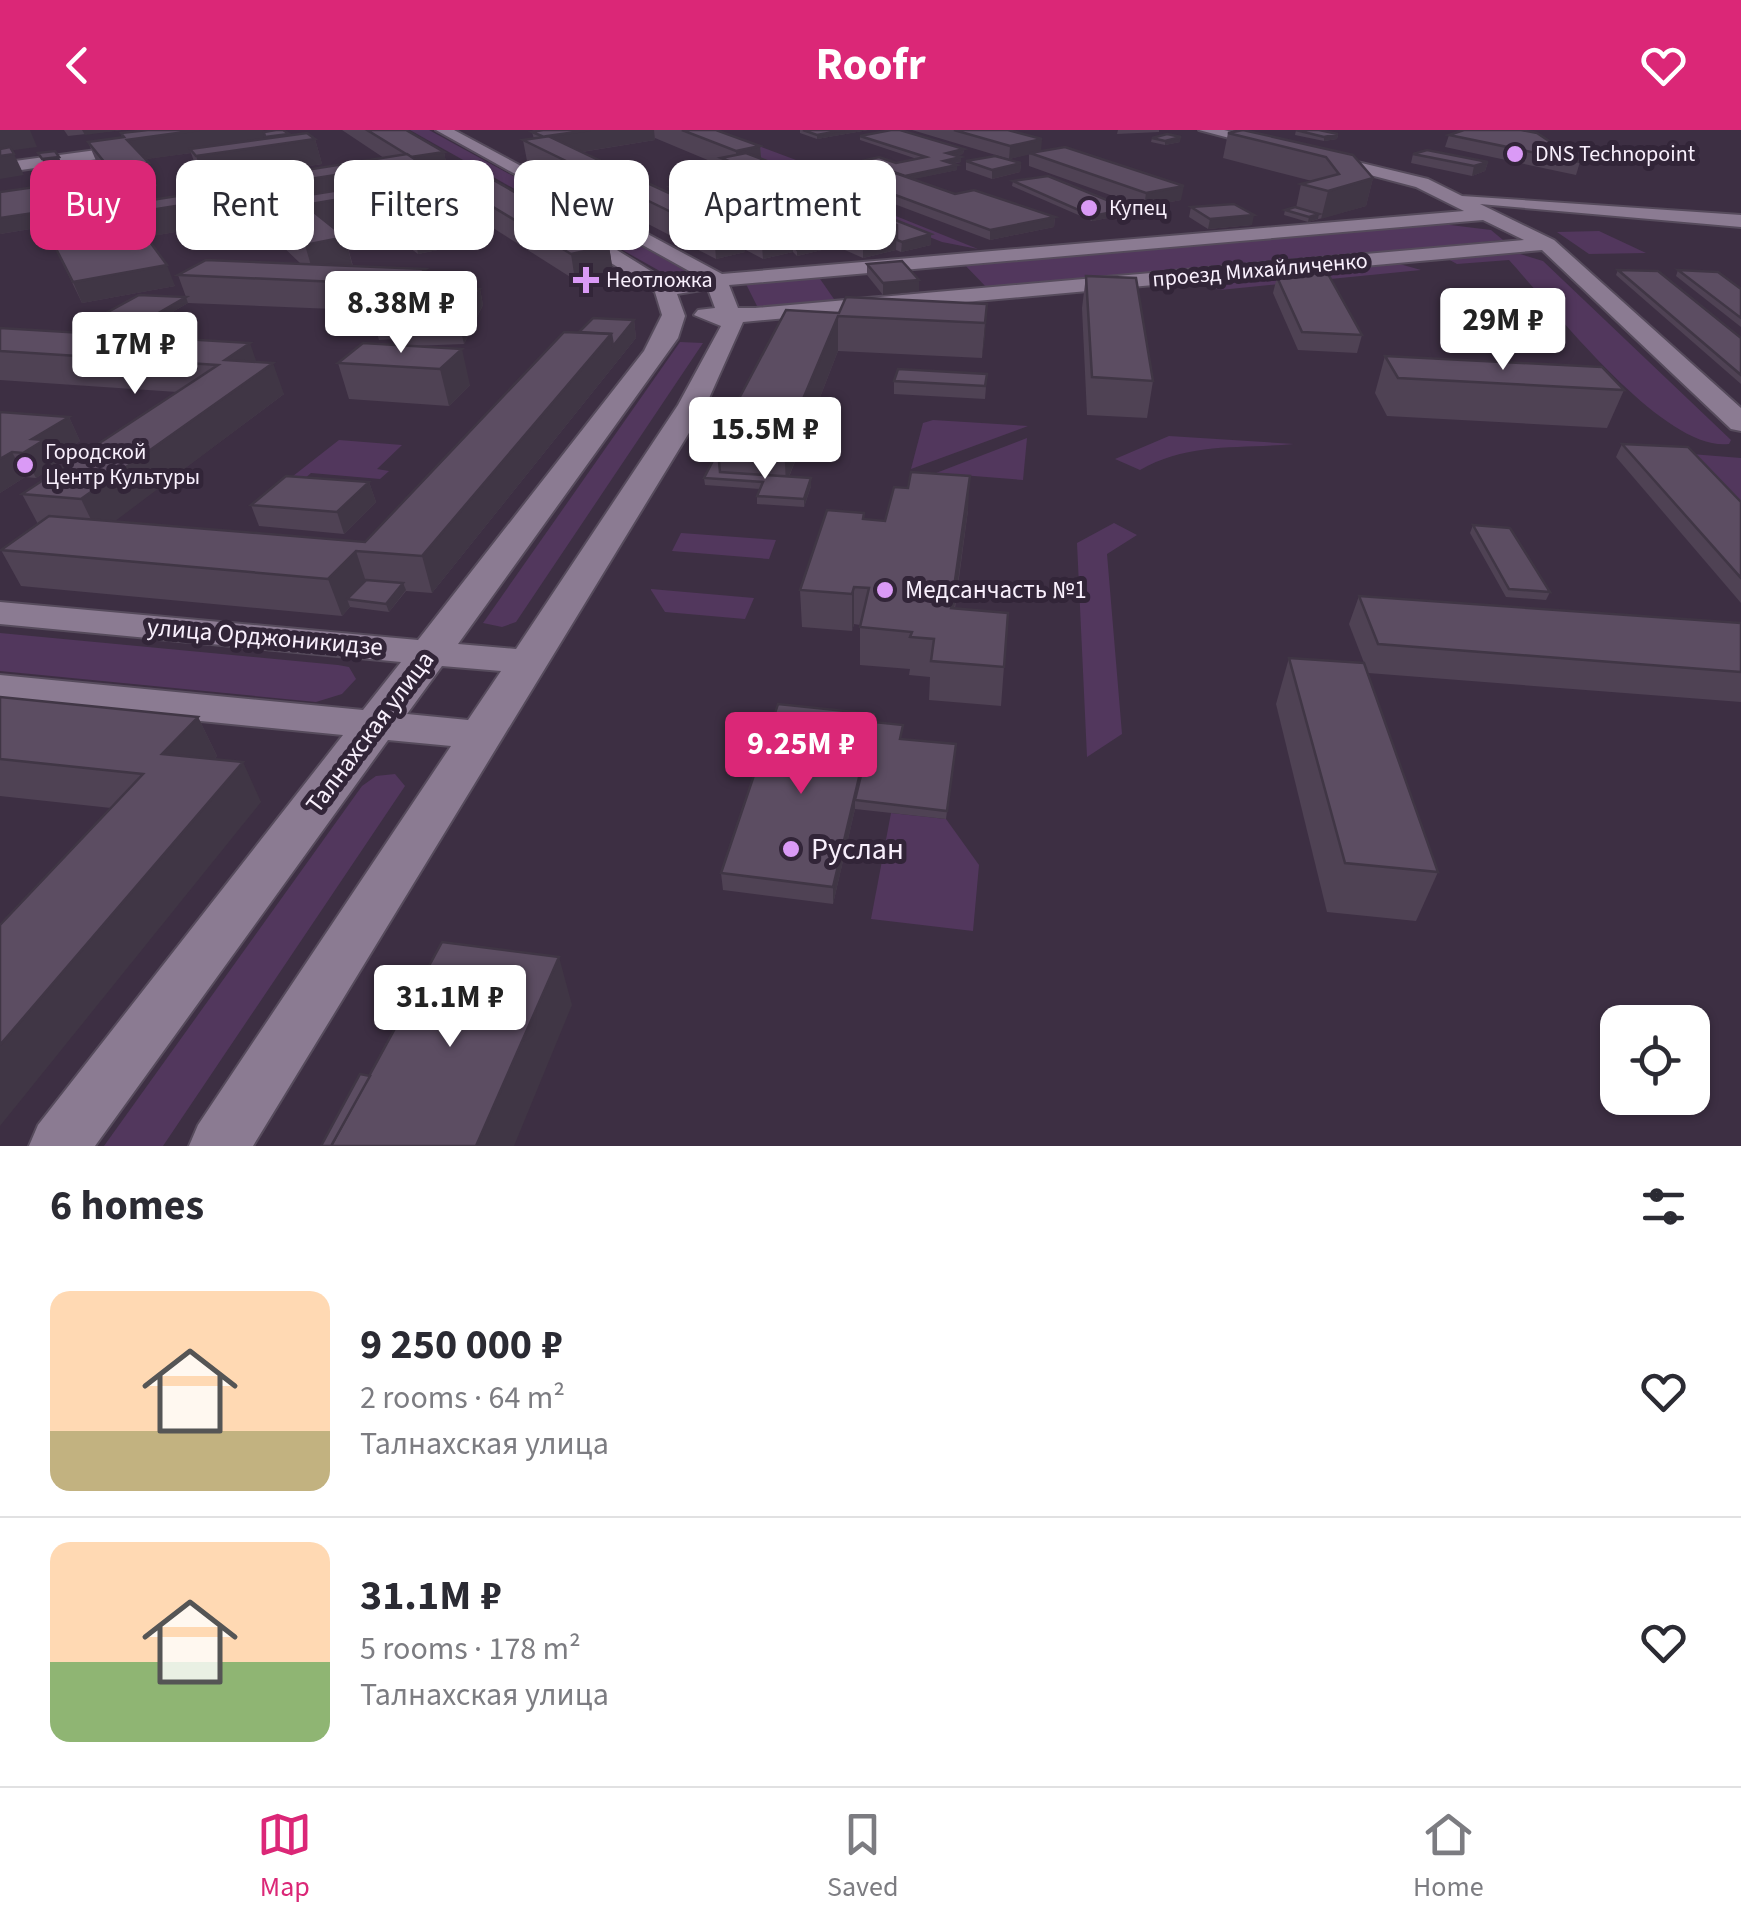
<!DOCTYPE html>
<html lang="en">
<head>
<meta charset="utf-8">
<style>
	body { margin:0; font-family:"Source Sans 3",sans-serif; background:#f2f2f3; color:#2b2b33; height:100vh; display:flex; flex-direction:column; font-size:38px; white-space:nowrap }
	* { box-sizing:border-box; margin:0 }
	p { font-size:32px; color:#7c7c81 }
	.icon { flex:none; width:55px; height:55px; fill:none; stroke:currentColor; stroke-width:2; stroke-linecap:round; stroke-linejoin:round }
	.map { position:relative; height:1016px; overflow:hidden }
	.side { display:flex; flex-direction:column; background:#fff; flex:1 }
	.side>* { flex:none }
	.guide { position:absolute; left:30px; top:30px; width:1000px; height:90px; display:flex; gap:20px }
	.controls { position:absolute; left:1600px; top:875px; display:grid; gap:20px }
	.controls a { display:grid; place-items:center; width:110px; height:110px; border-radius:20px; background:#fff; box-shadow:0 2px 8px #0004; font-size:50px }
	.price { position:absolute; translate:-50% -85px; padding:0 22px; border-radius:10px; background:#fff; color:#222; font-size:32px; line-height:65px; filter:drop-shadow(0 2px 5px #0008) }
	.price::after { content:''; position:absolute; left:50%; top:60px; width:30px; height:22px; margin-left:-15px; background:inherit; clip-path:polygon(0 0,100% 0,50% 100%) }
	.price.on { background:#db2777; color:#fff }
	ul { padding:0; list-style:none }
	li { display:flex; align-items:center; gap:30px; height:250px; padding:0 50px }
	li+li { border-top:2px solid #e1e1e2 }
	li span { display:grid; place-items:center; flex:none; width:280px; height:200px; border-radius:20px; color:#555 }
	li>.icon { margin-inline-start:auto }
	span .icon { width:120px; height:120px; fill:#fffc; stroke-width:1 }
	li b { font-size:42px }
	h2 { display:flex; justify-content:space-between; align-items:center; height:120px; padding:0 50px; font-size:42px }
	.chip { padding:0 35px; border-radius:20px; background:#fff; box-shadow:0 2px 8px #0004; font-size:35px; line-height:90px }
	.chip.on { background:#db2777; color:#fff }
	header { display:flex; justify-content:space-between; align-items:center; height:130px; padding:0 50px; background:#db2777; color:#fff; font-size:45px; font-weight:700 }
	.tabs { display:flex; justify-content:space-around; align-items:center; height:140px; border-top:2px solid #e1e1e2; background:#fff; font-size:28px; color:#7c7c81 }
	.tabs a { display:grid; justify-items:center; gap:5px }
	.tabs .on { color:#db2777 }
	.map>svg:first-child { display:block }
</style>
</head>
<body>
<header><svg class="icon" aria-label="back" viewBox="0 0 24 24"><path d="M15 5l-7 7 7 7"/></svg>Roofr<svg class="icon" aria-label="heart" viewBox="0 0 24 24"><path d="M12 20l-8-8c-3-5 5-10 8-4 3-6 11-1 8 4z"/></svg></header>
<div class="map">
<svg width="1741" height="1016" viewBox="0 0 1741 1016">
	<rect width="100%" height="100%" fill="#3d2f43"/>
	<g fill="#52375d">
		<polygon points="410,0 429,0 686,141 665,144"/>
		<polygon points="687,0 716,0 812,36 816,54 978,119 942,112 770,44 784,37"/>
		<polygon points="1434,93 1491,100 1503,110 988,159 963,133"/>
		<polygon points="1599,101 1646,123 1589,124 1557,102"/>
		<path d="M 1520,124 L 1543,131 L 1731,310 L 1729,314 C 1663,322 1552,177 1509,130 L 1457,134 L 1446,128 Z"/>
		<polygon points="1396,133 1421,140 1220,160 1196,153"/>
		<polygon points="818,146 836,172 759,180 745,152"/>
		<polygon points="680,212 703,213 516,492 502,497 483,493"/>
		<polygon points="933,290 1028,296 911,339 923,293"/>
		<path d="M 1169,306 L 1294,314 C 1239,319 1189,312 1140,340 L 1115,329 Z"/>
		<polygon points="1027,308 1023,350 936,343"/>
		<polygon points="339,310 402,315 377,339 389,341 380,349 311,343 281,369 265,368"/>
		<polygon points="1691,324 1741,328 1741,376"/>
		<polygon points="1114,393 1137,405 1107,424 1122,604 1087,627 1077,413"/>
		<polygon points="681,403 776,410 769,429 672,421"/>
		<polygon points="651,460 651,459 754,468 745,489 665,482"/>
		<polygon points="0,503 338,535 349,537 356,549 342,564 316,572 0,541"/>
		<polygon points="395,644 405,656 163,1016 104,1016 362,656 376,646"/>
		<polygon points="891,683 946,689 979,735 973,801 871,789"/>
	</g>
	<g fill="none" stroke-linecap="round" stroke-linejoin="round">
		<defs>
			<g id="minor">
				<path d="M 436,0 L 454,0 L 722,144 L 1464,81 L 1416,57 L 1199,0 L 1224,0 L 1428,49 L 1462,66 L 1741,85 L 1741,97 L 1480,74 L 1554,110 L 1741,278 L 1741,301 L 1731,299 L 1542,120 L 743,192 L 706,275 L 253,1016 L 189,1016 L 198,995 L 451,616 L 388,610 L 95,1016 L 29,1016 L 38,995 L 343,605 L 0,571 L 0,545 L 363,580 L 401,532 L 0,494 L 0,472 L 418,510 L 644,221 L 662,185 L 655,162 L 645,154 L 561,102 L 561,94 L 575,94 L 670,153 L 700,147 ZM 1483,90 L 1524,110 L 755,178 L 738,178 L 729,155 ZM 708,159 L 715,178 L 698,180 L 694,185 L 721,196 L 678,275 L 516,519 L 458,514 L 678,208 L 685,186 L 677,164 ZM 442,536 L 501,541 L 468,590 L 407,584 Z"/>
				<polygon points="141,14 149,19 147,22 0,43 0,33"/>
			</g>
		</defs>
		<use href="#minor" stroke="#564b5c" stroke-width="4"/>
		<use href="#minor" fill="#8b7b92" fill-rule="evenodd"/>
	</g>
	<g fill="#4f4254" fill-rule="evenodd">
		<polygon points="64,0 122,0 68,6"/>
		<polygon points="148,0 263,0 264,2 315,9 322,34 205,52 199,45 191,23 145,29 157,56 137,59 142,71 270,52 268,46 384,28 342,0 406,0 444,22 448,43 423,47 433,53 439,81 336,100 345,107 353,136 431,161 480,159 483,175 464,214 413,216 470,255 449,276 349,269 338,233 396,215 395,209 379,210 374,193 382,181 188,173 138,202 89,200 86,194 186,167 178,145 301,134 277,111 269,86 146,107 175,156 82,173 48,103 119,91 116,85 0,104 107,46 97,33 88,12 122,8 121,3"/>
		<path d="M 532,0 L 716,0 L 760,16 L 761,29 L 852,64 L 853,83 L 878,88 L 931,104 L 931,115 L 901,122 L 896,120 L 863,128 L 829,113 L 826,114 L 826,119 L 797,126 L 793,122 L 763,129 L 744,119 L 745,122 L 716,129 L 619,79 L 618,67 L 602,70 L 527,31 L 523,10 L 534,9 L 532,2 L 535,1 ZM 655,8 L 722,36 L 723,54 L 791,83 L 740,93 L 741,96 L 628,53 L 626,43 L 582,22 L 655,10 Z"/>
		<polygon points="800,0 868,0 817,9 800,3"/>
		<polygon points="912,0 1008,0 1041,21 1181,70 1144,77 1029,36 1029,24 1009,29"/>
		<polygon points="1118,0 1159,0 1159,2 1117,4"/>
		<polygon points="1296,0 1338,4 1337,9 1324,11 1295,5"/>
		<polygon points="1228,3 1353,25 1373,48 1366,76 1308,92 1284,85 1285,80 1296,78 1301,54 1312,51 1223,28"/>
		<polygon points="1449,5 1580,32 1576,45 1445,17"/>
		<polygon points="860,6 964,19 963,24 956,25 961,27 961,32 952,34 957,35 957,40 912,49 955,64 1055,87 1054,97 990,110 841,54 841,45 871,39 862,35 862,31 896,33 917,29 860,10"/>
		<polygon points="1152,8 1180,12 1165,15 1151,12"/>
		<polygon points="1413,24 1488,32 1485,41 1472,46 1411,33"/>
		<polygon points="966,31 1021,33 1020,42 992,49 966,40"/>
		<polygon points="1013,51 1129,79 1128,84 1092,91 1012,56"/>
		<polygon points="455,54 609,116 613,142 575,150 460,77"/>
		<polygon points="670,57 714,62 714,66 691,72 670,62"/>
		<polygon points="1191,77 1252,95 1208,99 1189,87"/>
		<polygon points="394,98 477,112 418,124 397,108"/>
		<polygon points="867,134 919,161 883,165 867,145"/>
		<polygon points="1618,140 1741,208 1741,254 1616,145"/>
		<polygon points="1678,140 1741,159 1741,197 1676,146"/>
		<polygon points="1086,146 1153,251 1147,288 1087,285 1082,178"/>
		<polygon points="1277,147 1362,205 1357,223 1298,220 1273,163"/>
		<polygon points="987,174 982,228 838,221 789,347 811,356 804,377 757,374 757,366 760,359 705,355 704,348 718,321 717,310 839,183"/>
		<polygon points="634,190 636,208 432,463 406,461 389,482 350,477 342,486 21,456 1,420 38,394 22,364 177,262 0,250 0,198 256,232 284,264 114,391 365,412 579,202"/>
		<polygon points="1385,226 1624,260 1607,298 1387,286 1375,263"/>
		<polygon points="987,244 985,269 894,264 894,251"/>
		<polygon points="0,282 69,287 80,311 53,329 56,335 36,348 25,347 0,363"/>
		<polygon points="1622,314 1741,372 1741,473 1616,327"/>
		<polygon points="369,352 376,372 344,404 259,396 251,375"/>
		<polygon points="968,380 955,478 1008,483 1001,576 929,570 930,547 909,545 910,539 860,535 860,495 854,494 852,501 802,497 800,460 864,383 864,389 885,391"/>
		<polygon points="1473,395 1550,462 1546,470 1506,467 1470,403"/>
		<polygon points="1359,466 1741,493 1741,572 1368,543 1349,494"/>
		<polygon points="1289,528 1438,742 1416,791 1327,782 1276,574"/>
		<polygon points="0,567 198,587 217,626 214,629 261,672 111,678 0,666"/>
		<polygon points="874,584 874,592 901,609 956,614 946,689 855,679 833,774 723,760 721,743"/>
	</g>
	<g fill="#403645">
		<polygon points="0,0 30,0 37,17 0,22"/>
		<polygon points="82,0 122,0 85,5"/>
		<polygon points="196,0 263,0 265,7 289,4 290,8 190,19 191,23 134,31 127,10"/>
		<polygon points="585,0 654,0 655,10 556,26 548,6"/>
		<polygon points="844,0 868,0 817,9 817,5"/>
		<polygon points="1338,4 1337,9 1324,11 1324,7"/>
		<polygon points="1181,7 1180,12 1165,15 1165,11"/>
		<polygon points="315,9 322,34 205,52 196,26"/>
		<polygon points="1042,9 1041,22 1009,29 1010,16"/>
		<polygon points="760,16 762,38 737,34 736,21"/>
		<polygon points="964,19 963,24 947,27 947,23"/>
		<polygon points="444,22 448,43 296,67 298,75 289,76 291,82 267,81 269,86 129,110 119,85 411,27"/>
		<polygon points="14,24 24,45 0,49 0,26"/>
		<polygon points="59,27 64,40 47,42 42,29"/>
		<polygon points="961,27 961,32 943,35 944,31"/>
		<polygon points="1488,32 1485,41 1472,46 1474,36"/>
		<polygon points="149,33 157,56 121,61 137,59 142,73 113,76 116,85 0,104 0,88 119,61 110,39"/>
		<polygon points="1021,33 1020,42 992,49 992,40"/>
		<polygon points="957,35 957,40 905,51 905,46"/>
		<polygon points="626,43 629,62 616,55 618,67 602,70 599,47"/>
		<polygon points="1373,48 1366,76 1321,89 1328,61"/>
		<polygon points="433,53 439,81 314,104 305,75"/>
		<polygon points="1184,56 1181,70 1144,77 1146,63"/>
		<polygon points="714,62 714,66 691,72 691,67"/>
		<polygon points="852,64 853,92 828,88 829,113 826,114 826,119 797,126 797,120 793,116 793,122 763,129 761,103 826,89 825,69"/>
		<polygon points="1129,79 1128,84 1092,91 1092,86"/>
		<polygon points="1319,84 1318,89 1308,92 1309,87"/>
		<polygon points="1254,85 1252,95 1208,99 1210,89"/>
		<polygon points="1055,87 1054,97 990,110 990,100"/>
		<polygon points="897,95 896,120 863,128 863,103"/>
		<polygon points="743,97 745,122 716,129 714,103"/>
		<polygon points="475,102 477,112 418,124 416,113"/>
		<polygon points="931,104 931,115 901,122 902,112"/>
		<polygon points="345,107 353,138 314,146 305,115"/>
		<polygon points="609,116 613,142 575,150 571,124"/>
		<polygon points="167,135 175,156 82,173 73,152"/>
		<polygon points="426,139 433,166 412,182 405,155"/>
		<polygon points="919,150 919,161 883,165 883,153"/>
		<polygon points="480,159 483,175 464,214 460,197"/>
		<polygon points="186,167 188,173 138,202 136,196"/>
		<polygon points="987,174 985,208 982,228 985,193"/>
		<polygon points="838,186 838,221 786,354 784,314"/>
		<polygon points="634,190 636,208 432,463 422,426 611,204"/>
		<polygon points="250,213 260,242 273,233 284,264 98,404 81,369 225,230"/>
		<polygon points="462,219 470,255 449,276 440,239"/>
		<polygon points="69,287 80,311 53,329 56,335 36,348 23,323 32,309"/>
		<polygon points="12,322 25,347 0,363 0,329"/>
		<polygon points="970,346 968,380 949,516 951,478"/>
		<polygon points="811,348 811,356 804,377 804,369"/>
		<polygon points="369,352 376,372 344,404 337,382"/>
		<polygon points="356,421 368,458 347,469 350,477 342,486 328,449"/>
		<polygon points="403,453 406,460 389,482 386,474"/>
		<polygon points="854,457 854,494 852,501 852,464"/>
		<polygon points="874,584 874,600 855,670 855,679 833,774 833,757"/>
		<polygon points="198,587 217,626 183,664 162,624"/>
		<polygon points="243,632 261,672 0,996 0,915"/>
		<polygon points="559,827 572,875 514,1016 476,1016"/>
	</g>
	<g fill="#5c4d62" stroke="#403645" stroke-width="2.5">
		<polygon points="148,0 199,0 127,10 149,33 110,39 88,12 124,7 121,3"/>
		<polygon points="276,0 283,0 289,4 265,7 264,2"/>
		<polygon points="367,0 406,0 444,22 411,27"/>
		<polygon points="543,0 590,0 548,6 626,43 599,47 523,10 544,7 532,2"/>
		<polygon points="682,0 716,0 760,16 736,21"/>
		<polygon points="803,0 844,0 817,5"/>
		<polygon points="891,0 900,0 964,19 947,23 961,27 944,31 957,35 905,46 862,31 879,27 896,33 926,27 860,6"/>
		<polygon points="954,0 1008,0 1042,9 1010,16"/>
		<polygon points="1243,0 1353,25 1373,48 1328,61 1301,54 1339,44 1326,27 1228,3"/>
		<polygon points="1296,0 1319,0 1338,4 1324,7"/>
		<polygon points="1464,0 1521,0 1537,3 1580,32 1449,5"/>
		<polygon points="307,3 315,9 196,26 190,19"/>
		<polygon points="1167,4 1181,7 1165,11 1152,8"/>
		<polygon points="10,17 14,24 0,26 0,19"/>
		<polygon points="1065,17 1184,56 1146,63 1030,23"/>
		<polygon points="1427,20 1488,32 1474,36 1413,24"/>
		<polygon points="55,21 59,27 42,29 38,23"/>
		<polygon points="746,23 852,64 825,69 721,28"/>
		<polygon points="407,24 419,32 278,54 268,46"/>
		<polygon points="995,26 1021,33 992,40 966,31"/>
		<polygon points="878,37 955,64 974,60 1055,87 990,100 841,45"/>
		<polygon points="112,46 118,54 131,52 137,59 121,61 127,69 0,88 0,62"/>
		<polygon points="1048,46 1129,79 1092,86 1013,51"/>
		<polygon points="421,47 433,53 305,75 345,107 305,115 267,81 305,75 296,67"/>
		<polygon points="490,48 609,116 571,124 455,54"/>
		<polygon points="274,51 283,59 119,85 113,76"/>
		<polygon points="643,51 743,97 714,103 616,55"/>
		<polygon points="685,55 714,62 691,67 670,57"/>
		<polygon points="1234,74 1254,85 1210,89 1191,77"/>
		<polygon points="826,75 848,84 861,81 897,95 863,103 828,88 761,103 740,93"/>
		<polygon points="1295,77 1319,84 1309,87 1285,80"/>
		<polygon points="885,86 931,104 902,112 897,110 897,95 879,88"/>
		<polygon points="452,87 475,102 416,113 394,98"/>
		<polygon points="133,89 167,135 73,152 48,103"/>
		<polygon points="821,109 826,114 797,120 793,116"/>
		<polygon points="206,130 426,139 405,155 178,145"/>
		<polygon points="902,131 919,150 883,153 867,134"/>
		<polygon points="1618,140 1658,141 1741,208 1741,245"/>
		<polygon points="1678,140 1718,142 1741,159 1741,188"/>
		<polygon points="1287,143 1328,144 1362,205 1302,202 1277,147"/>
		<polygon points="1086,146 1136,148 1153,251 1092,247"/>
		<polygon points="480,159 460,197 392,199 397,192 374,193 385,177 407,176 416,161"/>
		<polygon points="139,165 186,167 136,196 86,194"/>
		<polygon points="846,167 987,174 985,193 838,186 784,314 717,310 786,180 839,183"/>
		<polygon points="593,188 634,190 613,216 611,204 579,202"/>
		<polygon points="0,198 250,213 225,230 273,233 81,369 22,364 218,235 0,221"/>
		<polygon points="564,202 611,204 422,426 356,421 328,449 1,420 49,386 365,412"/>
		<polygon points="363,213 462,219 440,239 338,233"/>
		<polygon points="1385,226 1602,237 1624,260 1398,248"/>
		<polygon points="898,239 987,244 985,256 894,251"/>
		<polygon points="0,282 69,287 32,309 44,310 23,323 12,322 0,329"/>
		<polygon points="1622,314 1688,317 1741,372 1741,448"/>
		<polygon points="718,321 720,342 811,348 804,369 757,366 763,352 704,348"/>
		<polygon points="911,342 970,346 951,478 1008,483 1004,537 931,531 934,509 910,507 912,502 860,497 869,458 854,457 852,464 800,460 827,380 864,383 863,389 885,391 894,357 908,358"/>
		<polygon points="286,346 369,352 337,382 251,375"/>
		<polygon points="1473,395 1510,398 1550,462 1509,459"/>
		<polygon points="366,450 403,453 386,474 347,469"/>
		<polygon points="1359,466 1741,493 1741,542 1378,514"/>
		<polygon points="1289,528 1364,533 1438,742 1345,733"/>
		<polygon points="0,567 198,587 162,624 243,632 0,915 0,795 143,644 0,629"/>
		<polygon points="778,574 874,584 833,757 721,743"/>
		<polygon points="874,592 903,595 900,609 956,614 947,681 855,670"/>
		<polygon points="442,812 559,827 476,1016 331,1016"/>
		<polygon points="360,944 370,946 331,1016 321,1016"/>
	</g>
	<g fill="#da9af6" stroke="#322538" stroke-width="4">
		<circle cx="1515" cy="24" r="10"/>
		<circle cx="1089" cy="78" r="10"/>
		<path d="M581 135h10v10h10v10h-10v10h-10v-10h-10v-10h10z"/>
		<circle cx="25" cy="335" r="10"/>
		<circle cx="885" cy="460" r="10"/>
		<circle cx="791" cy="719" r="10"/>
	</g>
	<g text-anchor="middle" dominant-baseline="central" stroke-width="10" stroke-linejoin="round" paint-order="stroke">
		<g font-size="22" fill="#f8effc" stroke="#322538" text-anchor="start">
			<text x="1535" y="24">DNS Technopoint</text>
			<text x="1109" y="78">Купец</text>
			<text x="606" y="150">Неотложка</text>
			<text x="45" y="322">Городской<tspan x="45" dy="25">Центр Культуры</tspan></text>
		</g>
		<g font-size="22" fill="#f8effc" stroke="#322538">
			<text transform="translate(1260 140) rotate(-5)">проезд Михайличенко</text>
		</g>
		<g font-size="25" fill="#f8effc" stroke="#322538" text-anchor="start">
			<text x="905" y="460">Медсанчасть №1</text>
		</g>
		<g font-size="25" fill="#f8effc" stroke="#322538">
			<text transform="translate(265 507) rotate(5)">улица Орджоникидзе</text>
			<text transform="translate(370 602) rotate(-53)">Талнахская улица</text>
		</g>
		<g font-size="30" fill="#f8effc" stroke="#322538" text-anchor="start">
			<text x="811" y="719">Руслан</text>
		</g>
	</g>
</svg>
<div class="controls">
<a><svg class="icon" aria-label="locate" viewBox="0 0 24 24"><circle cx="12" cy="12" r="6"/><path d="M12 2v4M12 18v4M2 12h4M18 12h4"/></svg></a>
</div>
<b class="price" style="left:401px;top:226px">8.38M ₽</b>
<b class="price" style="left:1503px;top:243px">29M ₽</b>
<b class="price" style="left:135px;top:267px">17M ₽</b>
<b class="price" style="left:765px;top:352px">15.5M ₽</b>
<b class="price on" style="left:801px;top:667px">9.25M ₽</b>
<b class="price" style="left:450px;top:920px">31.1M ₽</b>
<div class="guide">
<a class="chip on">Buy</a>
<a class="chip">Rent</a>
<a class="chip">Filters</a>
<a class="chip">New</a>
<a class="chip">Apartment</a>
</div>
</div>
<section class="side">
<h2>6 homes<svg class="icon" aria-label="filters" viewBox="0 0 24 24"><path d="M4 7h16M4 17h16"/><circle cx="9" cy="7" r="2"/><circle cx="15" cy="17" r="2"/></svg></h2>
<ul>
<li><span style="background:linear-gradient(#ffd9b3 70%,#c2b280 0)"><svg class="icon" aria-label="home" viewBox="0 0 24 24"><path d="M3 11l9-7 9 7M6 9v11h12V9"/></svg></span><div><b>9 250 000 ₽</b><p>2 rooms · 64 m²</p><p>Талнахская улица</p></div><svg class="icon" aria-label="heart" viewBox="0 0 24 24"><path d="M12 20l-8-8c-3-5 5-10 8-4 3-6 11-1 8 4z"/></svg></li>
<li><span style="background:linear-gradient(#ffd9b3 60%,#8fb573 0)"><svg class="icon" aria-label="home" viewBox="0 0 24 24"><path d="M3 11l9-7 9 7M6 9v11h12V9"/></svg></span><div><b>31.1M ₽</b><p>5 rooms · 178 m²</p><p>Талнахская улица</p></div><svg class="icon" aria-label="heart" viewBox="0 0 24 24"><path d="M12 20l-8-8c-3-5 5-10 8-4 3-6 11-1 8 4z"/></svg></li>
</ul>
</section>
<nav class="tabs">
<a class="on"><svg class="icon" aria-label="map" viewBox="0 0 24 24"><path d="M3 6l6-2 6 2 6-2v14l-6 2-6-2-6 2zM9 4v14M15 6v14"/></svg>Map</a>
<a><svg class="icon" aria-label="saved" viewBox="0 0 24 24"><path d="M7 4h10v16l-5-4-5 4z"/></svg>Saved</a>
<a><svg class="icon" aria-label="home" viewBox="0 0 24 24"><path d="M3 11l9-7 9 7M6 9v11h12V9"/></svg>Home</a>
</nav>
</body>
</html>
